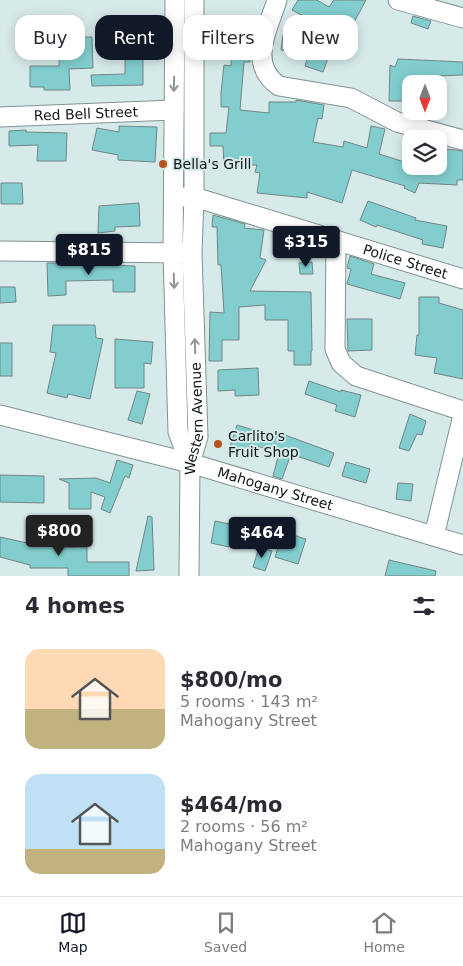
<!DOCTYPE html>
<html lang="en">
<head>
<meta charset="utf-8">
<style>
	body { margin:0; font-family:"DejaVu Sans",sans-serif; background:#f2f2f3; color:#2b2b33; height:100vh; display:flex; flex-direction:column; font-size:19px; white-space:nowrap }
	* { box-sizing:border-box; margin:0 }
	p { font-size:16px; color:#7c7c81 }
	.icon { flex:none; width:28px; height:28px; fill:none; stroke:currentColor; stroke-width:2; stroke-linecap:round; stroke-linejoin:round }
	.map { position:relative; height:576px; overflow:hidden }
	.drawer { display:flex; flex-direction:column; background:#fff; flex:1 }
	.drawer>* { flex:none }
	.guide { position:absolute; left:15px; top:15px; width:434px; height:45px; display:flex; gap:10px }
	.needle { width:32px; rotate:180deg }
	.controls { position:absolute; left:402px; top:75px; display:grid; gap:10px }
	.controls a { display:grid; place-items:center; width:45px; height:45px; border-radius:10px; background:#fff; box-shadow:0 2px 12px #0003; font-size:25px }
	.price { position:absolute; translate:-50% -42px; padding:0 11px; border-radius:5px; background:#111827; color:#fff; font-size:16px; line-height:32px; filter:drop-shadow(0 1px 2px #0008) }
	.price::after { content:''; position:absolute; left:50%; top:30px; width:15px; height:11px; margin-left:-8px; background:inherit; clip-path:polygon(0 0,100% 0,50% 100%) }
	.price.on { background:#222; color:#fff }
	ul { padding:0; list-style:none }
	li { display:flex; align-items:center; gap:15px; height:125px; padding:0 25px }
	li span { display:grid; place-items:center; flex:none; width:140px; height:100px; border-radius:15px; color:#555 }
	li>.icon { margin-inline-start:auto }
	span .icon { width:60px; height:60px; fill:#fffc; stroke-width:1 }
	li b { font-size:21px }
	h2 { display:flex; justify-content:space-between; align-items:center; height:60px; padding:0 25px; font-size:21px }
	.pill { padding:0 18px; border-radius:15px; background:#fff; box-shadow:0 2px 12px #0003; font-size:18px; line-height:45px }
	.pill.on { background:#111827; color:#fff }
	.tab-bar { display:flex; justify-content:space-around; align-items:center; height:70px; border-top:1px solid #e1e1e2; background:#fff; font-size:14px; color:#7c7c81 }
	.tab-bar a { display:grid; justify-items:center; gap:2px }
	.tab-bar .on { color:#111827 }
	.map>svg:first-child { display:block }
</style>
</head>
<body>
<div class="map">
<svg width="463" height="576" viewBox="0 0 463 576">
	<rect width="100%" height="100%" fill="#d7eaea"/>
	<g fill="#82cecf" stroke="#738485">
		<polygon points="298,0 317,0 329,7 334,0 366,0 352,26 336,18 332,24 317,15 313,21 292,10"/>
		<polygon points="413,16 431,21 428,29 411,23"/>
		<polygon points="244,21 256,22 253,38 250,38 250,62 244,62 240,110 269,113 269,102 296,102 296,100 324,105 322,119 318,118 313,142 343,147 344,141 367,148 371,126 385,129 379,154 411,164 411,166 439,166 439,148 463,151 463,180 457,180 457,185 419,183 415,193 404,188 405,186 352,170 342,203 307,192 307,198 257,193 260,173 255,172 257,165 224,166 223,146 210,146 210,133 226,133 229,107 221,107 221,93 224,65 231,66 231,40 226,40 226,28 243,28"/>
		<polygon points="145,25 146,41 132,41 131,26"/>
		<polygon points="283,35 314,41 332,47 323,72 305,66 308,55 281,50"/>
		<polygon points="80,37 92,37 93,68 69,69 70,90 44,90 44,87 30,87 30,66 59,66 60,42 80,41"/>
		<polygon points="125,59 143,59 143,85 92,86 91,75 125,74"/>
		<polygon points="398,59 463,62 463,75 437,76 437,84 411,84 411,101 389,101 390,65 395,67"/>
		<polygon points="119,126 157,127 155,162 118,160 118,155 92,150 97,128 119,132"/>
		<polygon points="26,130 26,132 67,133 66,161 37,161 38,145 9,146 9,131"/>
		<polygon points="1,183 22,183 23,204 1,204"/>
		<polygon points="368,201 416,218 415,220 447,226 443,248 422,244 423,240 377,225 376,227 360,220"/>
		<polygon points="139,203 140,226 115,227 115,231 98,233 99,206"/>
		<polygon points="213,215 245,224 244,228 264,230 260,258 266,260 250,291 311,292 312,351 311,351 311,365 294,365 294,351 288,351 288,320 265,320 265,305 239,307 239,340 222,340 222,361 209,361 210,312 224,313 221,265 218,265 217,227 212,227"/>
		<polygon points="350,256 374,264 371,274 405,283 400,299 347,284 351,269 347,268"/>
		<polygon points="312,262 313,274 300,274 299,263"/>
		<polygon points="47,263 104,263 104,265 135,266 135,292 113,292 113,280 66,281 66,295 48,296"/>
		<polygon points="0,287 15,287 16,302 0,303"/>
		<polygon points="419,297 439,297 439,303 463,310 463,379 434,373 437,358 415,355 417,335 419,335"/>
		<polygon points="347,319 372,319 372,350 348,351"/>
		<polygon points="53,325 95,325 96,338 103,339 90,399 68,394 67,398 47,393 56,353 50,352"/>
		<polygon points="115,339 153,342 151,364 144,363 144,388 115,388"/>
		<rect x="0" y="343" width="12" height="33"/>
		<polygon points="258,368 259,395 235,396 235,390 218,391 218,370"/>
		<polygon points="309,381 341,392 341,390 361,395 355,417 335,411 337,405 305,394"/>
		<polygon points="137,391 150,394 142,424 128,420"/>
		<polygon points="410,414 426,421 422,435 417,434 409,451 399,448"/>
		<polygon points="237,425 284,439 285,435 334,453 329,467 291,454 282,479 273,476 279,453 250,444 247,452 230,447"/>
		<polygon points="117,460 133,465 129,478 125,476 110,513 101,509 105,497 91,492 91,509 69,509 69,483 59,479 96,478 110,483"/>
		<polygon points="346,462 370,469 366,483 342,476"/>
		<polygon points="0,475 44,476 44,503 0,502"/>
		<polygon points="398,483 413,484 411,501 396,499"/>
		<polygon points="148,516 152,517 154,570 136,571"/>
		<polygon points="215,521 234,525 229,547 211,543"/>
		<polygon points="283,532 306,539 298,564 275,557"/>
		<polygon points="36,533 57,534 57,548 87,547 87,562 129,562 129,576 68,576 68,568 30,568 30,565 0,557 0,537 36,545"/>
		<polygon points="259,547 272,551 265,571 253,567"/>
		<polygon points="389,560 436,571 435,576 385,576"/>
	</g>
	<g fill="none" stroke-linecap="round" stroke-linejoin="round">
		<defs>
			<g id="minor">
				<polyline points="175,0 173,253 178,432 190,463"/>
				<path d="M 277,0 C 268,29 247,64 279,86 L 351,98 L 397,122 L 463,140"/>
				<polyline points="398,0 463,18"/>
				<path id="s1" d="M 0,117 L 174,110"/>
				<path id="s2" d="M 184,197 L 194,197 L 463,279"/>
				<polyline points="336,241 335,349 341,363 356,376 463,411"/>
				<polyline points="0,251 186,253"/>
				<path id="s3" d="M 0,415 L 190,463 L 463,545"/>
				<polyline points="434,536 463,415"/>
				<path id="s4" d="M 189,576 L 190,463 L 198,437 L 192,253 L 194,197 L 194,0"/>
			</g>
		</defs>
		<use href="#minor" stroke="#809292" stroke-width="21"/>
		<use href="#minor" stroke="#fff" stroke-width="19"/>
	</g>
	<defs><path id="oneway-shaft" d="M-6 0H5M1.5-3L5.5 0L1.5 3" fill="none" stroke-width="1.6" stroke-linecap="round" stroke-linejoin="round" transform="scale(1.25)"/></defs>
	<g stroke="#939696">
		<use href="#oneway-shaft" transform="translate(174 84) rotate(91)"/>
		<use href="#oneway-shaft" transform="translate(174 281) rotate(88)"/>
		<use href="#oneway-shaft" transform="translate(195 346) rotate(-92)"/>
	</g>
	<g fill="#b8551e" stroke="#d7eaea" stroke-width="2">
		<circle cx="163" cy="164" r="5"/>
		<circle cx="218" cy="444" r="5"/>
	</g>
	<g text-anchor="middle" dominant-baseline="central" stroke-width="4" stroke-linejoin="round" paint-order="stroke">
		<g font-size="14" fill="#0e1515" stroke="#d7eaea">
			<text stroke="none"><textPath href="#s1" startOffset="86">Red Bell Street</textPath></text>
			<text stroke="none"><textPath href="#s2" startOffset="231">Police Street</textPath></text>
			<text stroke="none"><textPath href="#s4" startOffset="158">Western Avenue</textPath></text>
			<text stroke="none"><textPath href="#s3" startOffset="285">Mahogany Street</textPath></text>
		</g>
		<g font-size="14" fill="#0e1515" stroke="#d7eaea" text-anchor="start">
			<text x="173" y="164">Bella's Grill</text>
			<text x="228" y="436">Carlito's<tspan x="228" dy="16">Fruit Shop</tspan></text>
		</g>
	</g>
</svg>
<div class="controls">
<a><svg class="needle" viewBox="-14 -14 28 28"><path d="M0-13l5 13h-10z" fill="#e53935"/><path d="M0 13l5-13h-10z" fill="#7c7c81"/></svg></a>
<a><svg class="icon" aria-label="layers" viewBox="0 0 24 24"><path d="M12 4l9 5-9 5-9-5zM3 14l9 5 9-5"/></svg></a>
</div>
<b class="price" style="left:306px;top:268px">$315</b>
<b class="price" style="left:89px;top:276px">$815</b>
<b class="price on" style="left:59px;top:557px">$800</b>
<b class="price" style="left:262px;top:559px">$464</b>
<div class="guide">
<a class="pill">Buy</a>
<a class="pill on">Rent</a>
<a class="pill">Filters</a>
<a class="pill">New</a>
</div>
</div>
<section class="drawer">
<h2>4 homes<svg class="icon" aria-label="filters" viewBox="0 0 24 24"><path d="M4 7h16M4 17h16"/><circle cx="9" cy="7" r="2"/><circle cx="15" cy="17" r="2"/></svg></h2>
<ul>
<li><span style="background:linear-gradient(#ffd9b3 60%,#c2b280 0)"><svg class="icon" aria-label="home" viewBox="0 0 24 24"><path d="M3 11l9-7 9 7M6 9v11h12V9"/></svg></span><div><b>$800/mo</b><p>5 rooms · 143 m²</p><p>Mahogany Street</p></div></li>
<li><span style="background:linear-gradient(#bfe0f5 75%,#c2b280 0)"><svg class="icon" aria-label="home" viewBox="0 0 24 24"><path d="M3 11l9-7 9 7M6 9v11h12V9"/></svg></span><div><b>$464/mo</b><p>2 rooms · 56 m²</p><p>Mahogany Street</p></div></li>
</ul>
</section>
<nav class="tab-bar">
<a class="on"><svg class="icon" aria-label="map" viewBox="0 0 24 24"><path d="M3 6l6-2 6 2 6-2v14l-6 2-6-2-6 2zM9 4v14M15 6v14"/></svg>Map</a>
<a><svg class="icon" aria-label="saved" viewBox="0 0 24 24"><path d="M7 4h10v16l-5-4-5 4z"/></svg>Saved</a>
<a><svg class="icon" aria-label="home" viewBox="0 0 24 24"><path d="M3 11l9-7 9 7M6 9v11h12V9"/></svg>Home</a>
</nav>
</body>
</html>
